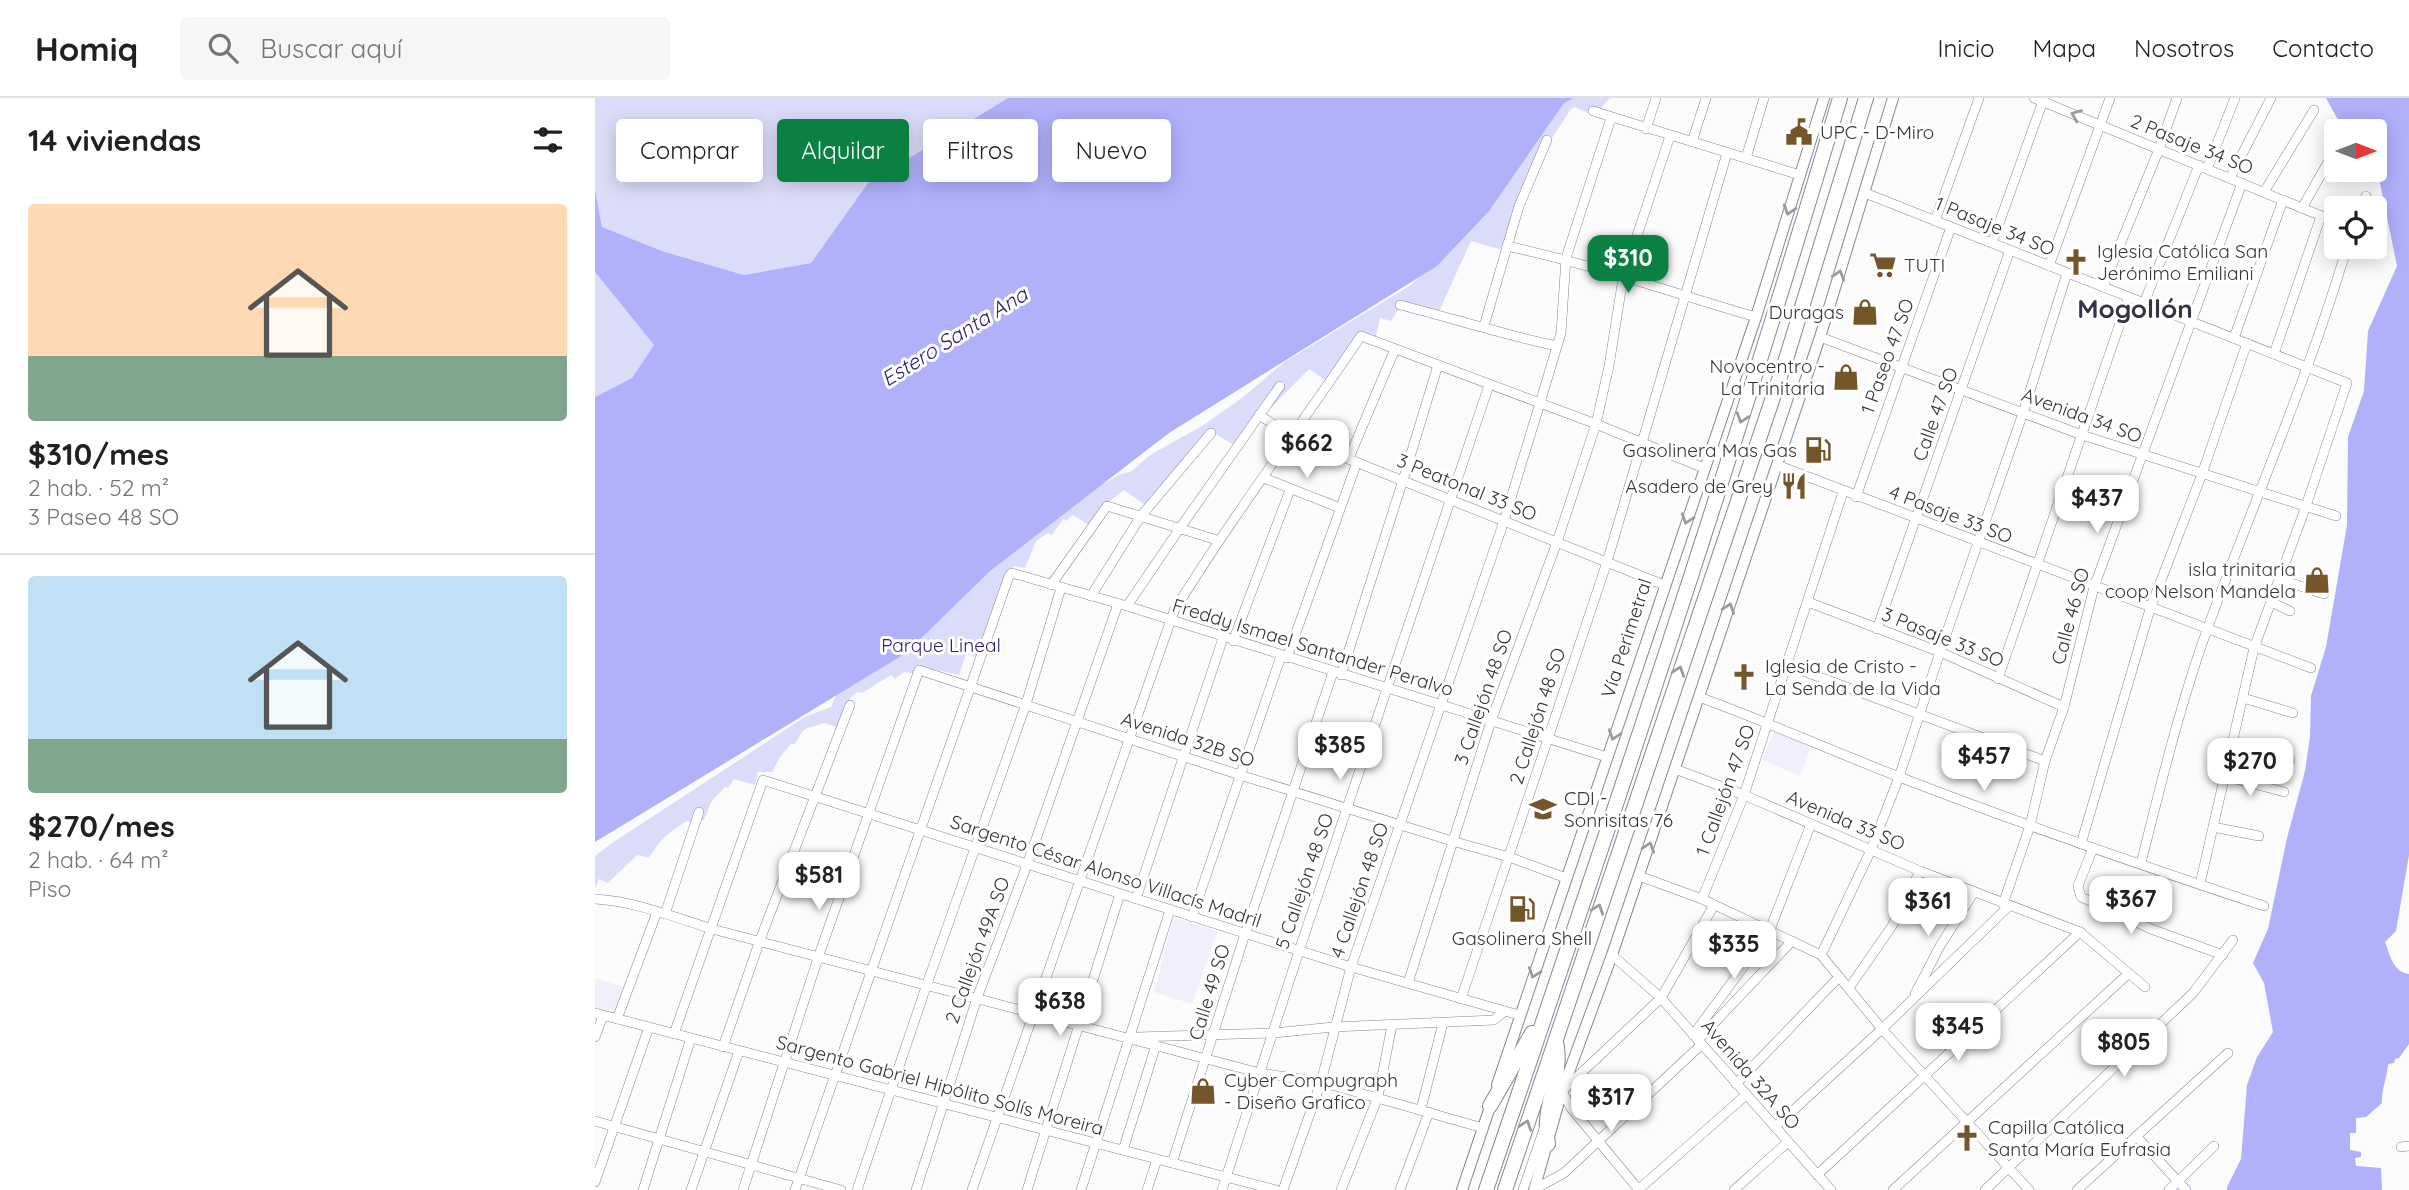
<!DOCTYPE html>
<html lang="es">
<head>
<meta charset="utf-8">
<style>
	body { margin:0; font-family:Quicksand,sans-serif; background:#f6f6f6; color:#202124; height:100vh; display:flex; flex-direction:column; font-size:26px; white-space:nowrap }
	* { box-sizing:border-box; margin:0 }
	p { font-size:23px; color:#757577 }
	.icon { flex:none; width:38px; height:38px; fill:none; stroke:currentColor; stroke-width:2; stroke-linecap:round; stroke-linejoin:round }
	.map { position:relative; flex:1; overflow:hidden }
	.details { display:flex; flex-direction:column; background:#fff; width:595px }
	.details>* { flex:none }
	.hud { position:absolute; left:21px; top:21px; width:665px; height:63px; display:flex; gap:14px }
	.needle { width:46px; rotate:90deg }
	.tools { position:absolute; left:1729px; top:21px; display:grid; gap:14px }
	.tools a { display:grid; place-items:center; width:63px; height:63px; border-radius:7px; background:#fff; box-shadow:0 4px 18px #0003; font-size:35px }
	.price { position:absolute; translate:-50% -60px; padding:0 16px; border-radius:14px; background:#fff; color:#222; font-size:23px; line-height:46px; filter:drop-shadow(0 2px 4px #0008) }
	.price::after { content:''; position:absolute; left:50%; top:42px; width:21px; height:16px; margin-left:-10px; background:inherit; clip-path:polygon(0 0,100% 0,50% 100%) }
	.price.selected { background:#0b8043; color:#fff }
	ul { padding:0; list-style:none }
	li { display:grid; align-content:center; gap:14px; height:371px; padding:0 28px }
	li+li { border-top:2px solid #e0e0e0 }
	li span { display:grid; place-items:center; height:217px; border-radius:7px; color:#555 }
	li>.icon { margin-inline-start:auto }
	span .icon { width:126px; height:126px; fill:#fffc; stroke-width:1 }
	li b { font-size:30px }
	h2 { display:flex; justify-content:space-between; align-items:center; height:84px; padding:0 28px; font-size:30px }
	.pill { padding:0 24px; border-radius:7px; background:#fff; box-shadow:0 4px 18px #0003; font-size:24px; line-height:63px }
	.pill.selected { background:#0b8043; color:#fff }
	header { display:flex; align-items:center; gap:42px; box-sizing:border-box; height:98px; padding:0 35px; background:#fff; border-bottom:2px solid #e0e0e0 }
	header strong { font-size:33px }
	nav { display:flex; gap:38px; margin-inline-start:auto; font-size:24px }
	.search { width:490px; height:63px; background:#f6f6f6; display:flex; align-items:center; gap:18px; box-sizing:border-box; padding:0 24px; border-radius:7px; color:#757577; font-size:26px }
	main { display:flex; flex:1; min-height:0 }
	.map>svg:first-child { display:block }
</style>
</head>
<body>
<header>
<strong>Homiq</strong>
<div class="search"><svg class="icon" aria-label="search" viewBox="0 0 24 24"><circle cx="10" cy="10" r="6"/><path d="M15 15l6 6"/></svg>Buscar aquí</div>
<nav><a>Inicio</a><a>Mapa</a><a>Nosotros</a><a>Contacto</a></nav>
</header>
<main>
<section class="details">
<h2>14 viviendas<svg class="icon" aria-label="filters" viewBox="0 0 24 24"><path d="M4 7h16M4 17h16"/><circle cx="9" cy="7" r="2"/><circle cx="15" cy="17" r="2"/></svg></h2>
<ul>
<li><span style="background:linear-gradient(#ffd9b3 70%,#7fa58c 0)"><svg class="icon" aria-label="home" viewBox="0 0 24 24"><path d="M3 11l9-7 9 7M6 9v11h12V9"/></svg></span><div><b>$310/mes</b><p>2 hab. · 52 m²</p><p>3 Paseo 48 SO</p></div></li>
<li><span style="background:linear-gradient(#bfe0f5 75%,#7fa58c 0)"><svg class="icon" aria-label="home" viewBox="0 0 24 24"><path d="M3 11l9-7 9 7M6 9v11h12V9"/></svg></span><div><b>$270/mes</b><p>2 hab. · 64 m²</p><p>Piso</p></div></li>
</ul>
</section>
<div class="map">
<svg width="1814" height="1092" viewBox="0 0 1814 1092">
	<rect width="100%" height="100%" fill="#fbfbfb"/>
	<g fill="#f0f0fc">
		<polygon points="1179,634 1216,649 1205,678 1167,662"/>
		<polygon points="579,820 622,833 597,906 559,894"/>
		<polygon points="0,880 31,890 22,918 0,913"/>
	</g>
	<g fill="#dbdcfa">
		<polygon points="0,0 413,0 273,85 216,165 149,177 67,153 7,129 0,91"/>
		<path d="M 971,0 L 1015,0 L 999,18 L 980,9 L 976,11 L 955,43 L 908,152 L 876,143 L 842,218 L 805,209 L 796,223 L 785,220 L 781,238 L 766,237 L 733,284 L 714,271 L 639,347 L 619,335 L 550,407 L 529,392 L 511,406 L 494,427 L 478,417 L 471,423 L 468,421 L 457,437 L 453,435 L 441,443 L 430,470 L 419,468 L 414,473 L 382,559 L 371,556 L 364,577 L 323,568 L 320,576 L 309,574 L 300,581 L 296,577 L 267,595 L 262,594 L 256,599 L 242,629 L 229,625 C 209,633 211,625 200,646 L 196,646 L 185,659 L 177,674 L 163,674 L 160,687 L 139,681 L 133,690 L 130,689 L 116,704 L 109,722 L 97,725 L 92,723 C 74,734 65,741 54,760 L 42,757 L 13,785 L 4,781 L 0,791 L 0,758 L 17,745 L 210,619 L 236,609 L 243,593 L 492,395 L 524,377 L 537,373 L 555,357 L 607,328 L 647,300 L 688,265 L 816,187 L 837,167 Z"/>
		<polygon points="0,174 59,247 37,280 0,299"/>
	</g>
	<g fill="#b0b0fb">
		<polygon points="413,0 979,0 969,5 894,113 842,168 574,335 395,473 311,555 0,744 0,299 37,280 59,247 0,174 0,91 7,129 67,153 149,177 216,165 273,85"/>
		<path d="M 1731,0 L 1814,0 L 1814,757 L 1801,833 L 1790,844 C 1795,857 1798,874 1814,876 L 1814,946 L 1804,960 L 1800,961 L 1799,965 L 1793,966 C 1792,980 1786,993 1787,1005 L 1771,1019 L 1761,1020 L 1761,1035 L 1755,1035 L 1755,1052 L 1766,1054 L 1766,1059 L 1760,1060 L 1761,1068 L 1786,1070 L 1787,1092 L 1632,1092 L 1632,1089 L 1646,1061 L 1652,987 L 1662,959 L 1678,934 L 1669,885 L 1658,865 L 1673,831 L 1692,740 L 1710,673 L 1715,639 L 1716,598 L 1731,549 L 1752,427 L 1753,339 L 1769,293 L 1773,233 L 1802,168 L 1780,61 L 1780,33 L 1756,33 L 1754,27 L 1742,20 Z"/>
	</g>
	<g fill="none" stroke-linecap="round" stroke-linejoin="round">
		<defs>
			<g id="minor">
				<polyline points="1439,0 1741,124"/>
				<polyline points="998,13 1205,77"/>
				<polyline points="1051,31 1061,0"/>
				<polyline points="1097,44 1111,0"/>
				<polyline points="1151,60 1169,0"/>
				<polyline points="1612,71 1640,0"/>
				<polyline points="1635,80 1676,0"/>
				<polyline points="1669,94 1719,12"/>
				<polyline points="1270,95 1752,285 1711,408 1659,550 1605,786"/>
				<polyline points="1707,110 1741,50"/>
				<polyline points="1766,110 1771,98"/>
				<polyline points="1340,123 1384,0"/>
				<polyline points="1397,145 1449,0"/>
				<path d="M 912,148 C 996,166 1078,195 1161,219"/>
				<polyline points="1454,168 1515,0"/>
				<polyline points="1508,189 1564,51 1582,0"/>
				<polyline points="1549,205 1604,67"/>
				<path d="M 805,207 C 857,220 909,237 962,248"/>
				<polyline points="889,228 924,108 952,42"/>
				<polyline points="1225,239 1487,337 1741,418"/>
				<polyline points="1639,240 1688,102"/>
				<polyline points="1679,256 1726,118"/>
				<polyline points="664,317 698,339 1069,487"/>
				<polyline points="754,360 800,251"/>
				<polyline points="1182,367 1716,570"/>
				<polyline points="669,380 745,410"/>
				<polyline points="1261,399 1356,129"/>
				<polyline points="1684,481 1729,496"/>
				<polyline points="456,487 512,408 622,442"/>
				<polyline points="496,498 546,418 616,335"/>
				<polyline points="1213,504 1345,554 1469,609"/>
				<polyline points="1676,504 1695,513"/>
				<polyline points="532,508 585,430 685,288"/>
				<polyline points="1282,531 1415,152"/>
				<polyline points="638,543 695,392"/>
				<polyline points="692,560 762,364"/>
				<polyline points="1192,567 1450,663"/>
				<polyline points="746,577 808,382 843,267"/>
				<polyline points="1403,581 1534,199"/>
				<path d="M 1104,599 C 1173,624 1239,654 1307,680 C 1426,726 1548,768 1669,808"/>
				<polyline points="1648,600 1698,615"/>
				<polyline points="1637,645 1695,662"/>
				<polyline points="1080,671 1149,697 1325,773 1485,834 1550,889"/>
				<polyline points="1630,678 1689,694"/>
				<polyline points="1618,729 1664,738"/>
				<polyline points="1486,746 1555,511 1607,376 1652,245"/>
				<polyline points="1498,750 1483,788 1486,799 1556,831 1628,857"/>
				<path d="M 1546,765 C 1566,686 1585,606 1613,529 C 1659,403 1714,278 1752,149"/>
				<polyline points="1044,778 1107,801 1226,857 1287,931 1434,1092"/>
				<path d="M 0,801 C 39,803 79,819 117,831 L 665,975 L 726,984 L 888,1030"/>
				<polyline points="541,801 628,540"/>
				<polyline points="1107,801 1149,697 1248,394"/>
				<polyline points="1408,806 1435,728 1450,663 1469,609 1499,489 1647,85"/>
				<polyline points="70,816 104,714"/>
				<polyline points="597,819 686,558"/>
				<polyline points="1017,857 1066,900 1236,1092"/>
				<polyline points="1226,857 1276,752 1304,679 1345,554 1428,315 1472,175"/>
				<polyline points="813,885 896,623 962,444 1001,326 1014,268 1028,180 1075,38"/>
				<polyline points="1254,890 1297,828 1325,773"/>
				<polyline points="1320,896 1345,848 1379,794"/>
				<polyline points="866,901 1012,464 1132,55"/>
				<polyline points="0,915 681,1092"/>
				<polyline points="22,921 62,814"/>
				<polyline points="79,936 168,682 756,869 924,917"/>
				<polyline points="1098,937 1174,834 1216,726"/>
				<polyline points="0,939 8,918"/>
				<polyline points="542,939 679,935 738,929 899,922 910,913"/>
				<polyline points="1103,942 1197,843"/>
				<polyline points="128,949 165,842 255,607"/>
				<polyline points="1141,986 1244,879"/>
				<polyline points="826,1011 848,925"/>
				<polyline points="0,1023 246,1092"/>
				<polyline points="1180,1029 1287,931 1414,808"/>
				<polyline points="1541,1038 1591,1092"/>
				<polyline points="1806,1049 1814,1048"/>
				<polyline points="528,1052 561,947"/>
				<polyline points="577,1065 650,836 738,574"/>
				<polyline points="1222,1077 1485,834"/>
				<polyline points="0,1084 54,929"/>
				<polyline points="940,1091 969,1075 1106,947"/>
				<polyline points="48,1092 96,940"/>
				<polyline points="96,1092 144,953"/>
				<polyline points="148,1092 224,857 324,572 645,677 857,743 914,759 971,780"/>
				<polyline points="200,1092 414,478 417,475 532,508 1012,659"/>
				<polyline points="262,1092 332,886 431,606 466,490"/>
				<polyline points="321,1092 382,900 432,767 523,506"/>
				<path d="M 377,1092 L 579,513 C 637,419 704,330 766,238 L 1001,326 L 1109,370"/>
				<polyline points="432,1092 525,796"/>
				<polyline points="486,1092 575,812"/>
				<polyline points="552,1092 562,1061"/>
				<polyline points="627,1092 704,853 894,287"/>
				<polyline points="688,1092 726,984 756,869 909,423 945,305 966,235 971,160 1016,20"/>
				<polyline points="746,1092 783,999 797,927"/>
				<polyline points="805,1092 834,1014"/>
				<polyline points="928,1092 949,1031"/>
				<polyline points="1043,1092 1151,997"/>
				<polyline points="1044,1092 976,1010 967,993 1066,900 1119,807"/>
				<polyline points="1139,1092 1193,1044"/>
				<polyline points="1298,1092 1533,876"/>
				<polyline points="1390,1092 1598,895 1638,842"/>
				<polyline points="1482,1092 1633,955"/>
				<polyline points="1574,1092 1619,1048"/>
			</g>
			<g id="tertiary">
				<polyline points="902,987 1161,219 1229,0"/>
				<polyline points="867,1092 897,1003"/>
				<polyline points="939,1092 967,993 1017,857 1225,239 1298,0"/>
			</g>
			<g id="trunk">
				<polyline points="895,1008 937,935"/>
				<path d="M 953,1046 C 946,1006 969,980 961,944"/>
				<path d="M 891,1092 C 1014,730 1136,367 1245,0"/>
				<polyline points="910,1092 1192,258 1271,0"/>
			</g>
		</defs>
		<use href="#minor" stroke="#86869b" stroke-width="10"/>
		<use href="#tertiary" stroke="#86869b" stroke-width="12"/>
		<use href="#trunk" stroke="#86869b" stroke-width="16"/>
		<use href="#minor" stroke="#fff" stroke-width="9"/>
		<use href="#tertiary" stroke="#fff" stroke-width="10"/>
		<use href="#trunk" stroke="#fff" stroke-width="14"/>
	</g>
	<defs><path id="oneway-chevron" d="M-2-3.5L2.5 0L-2 3.5" fill="none" stroke-width="1.6" stroke-linecap="round" stroke-linejoin="round" transform="scale(1.75)"/></defs>
	<g stroke="#9a9a9e">
		<use href="#oneway-chevron" transform="translate(1481 17) rotate(-158)"/>
		<use href="#oneway-chevron" transform="translate(1194 112) rotate(107)"/>
		<use href="#oneway-chevron" transform="translate(1244 177) rotate(-73)"/>
		<use href="#oneway-chevron" transform="translate(1147 320) rotate(108)"/>
		<use href="#oneway-chevron" transform="translate(1092 421) rotate(109)"/>
		<use href="#oneway-chevron" transform="translate(1134 510) rotate(-71)"/>
		<use href="#oneway-chevron" transform="translate(1084 573) rotate(-71)"/>
		<use href="#oneway-chevron" transform="translate(1019 637) rotate(108)"/>
		<use href="#oneway-chevron" transform="translate(1054 749) rotate(-71)"/>
		<use href="#oneway-chevron" transform="translate(1003 811) rotate(-71)"/>
		<use href="#oneway-chevron" transform="translate(939 875) rotate(109)"/>
		<use href="#oneway-chevron" transform="translate(931 1027) rotate(-72)"/>
	</g>
	<defs>
		<symbol id="civic-bare" viewBox="-9 -9 18 18"><path d="M-.6-6.5H3V-4.5H.6V-3L4-1V1h2V6H-6V1h2V-1L-.6-3ZM-1.2 2.5V6h2.4V2.5Z" fill="#75562b" stroke="#fff" stroke-width="2.5" paint-order="stroke"/></symbol>
		<symbol id="church-bare" viewBox="-9 -9 18 18"><path d="M-1.2-6h2.4v3.5h3.3v2.4h-3.3V6h-2.4V-.1h-3.3v-2.4h3.3Z" fill="#75562b" stroke="#fff" stroke-width="2.5" paint-order="stroke"/></symbol>
		<symbol id="supermarket-bare" viewBox="-9 -9 18 18"><path d="M-6-5.5h2.5l.6 2H6L4.5 2H-2.5L-4.4-4H-6ZM-1.5 3.2a1.3 1.3 0 1 0 .1 0ZM3 3.2a1.3 1.3 0 1 0 .1 0Z" fill="#75562b" stroke="#fff" stroke-width="2.5" paint-order="stroke"/></symbol>
		<symbol id="shop-bare" viewBox="-9 -9 18 18"><path d="M-5-2.5h2.3a2.7 3.5 0 0 1 5.4 0H5L5.5 6h-11ZM-1.5-2.5h3a1.5 2.3 0 0 0-3 0Z" fill="#75562b" stroke="#fff" stroke-width="2.5" paint-order="stroke"/></symbol>
		<symbol id="fuel-bare" viewBox="-9 -9 18 18"><path d="M-5.5-6h7V0h2V4h1.3V-2.5L3-4.5l.8-.8L6-3V5H2.5V1h-1V6h-7ZM-4.2-4.7v3.2H.2V-4.7Z" fill="#75562b" stroke="#fff" stroke-width="2.5" paint-order="stroke"/></symbol>
		<symbol id="restaurant-bare" viewBox="-9 -9 18 18"><path d="M-5-6h1v4h1v-4h1v4h1v-4h1v5L-1.5 .5V6h-2V.5L-5-1ZM5-6V6H3V1.5H1.5Q1.5-4 5-6Z" fill="#75562b" stroke="#fff" stroke-width="2.5" paint-order="stroke"/></symbol>
		<symbol id="school-bare" viewBox="-9 -9 18 18"><path d="M0-5L7-2L0 1L-7-2ZM-4 1L0 2.5L4 1V4Q0 6-4 4Z" fill="#75562b" stroke="#fff" stroke-width="2.5" paint-order="stroke"/></symbol>
	</defs>
	<g fill-rule="evenodd">
		<use href="#civic-bare" x="1185" y="15" width="38" height="38"/>
		<use href="#church-bare" x="1462" y="145" width="38" height="38"/>
		<use href="#supermarket-bare" x="1269" y="148" width="38" height="38"/>
		<use href="#shop-bare" x="1251" y="195" width="38" height="38"/>
		<use href="#shop-bare" x="1232" y="260" width="38" height="38"/>
		<use href="#fuel-bare" x="1204" y="333" width="38" height="38"/>
		<use href="#restaurant-bare" x="1180" y="369" width="38" height="38"/>
		<use href="#shop-bare" x="1703" y="463" width="38" height="38"/>
		<use href="#church-bare" x="1130" y="560" width="38" height="38"/>
		<use href="#school-bare" x="929" y="692" width="38" height="38"/>
		<use href="#fuel-bare" x="908" y="792" width="38" height="38"/>
		<use href="#shop-bare" x="589" y="974" width="38" height="38"/>
		<use href="#church-bare" x="1353" y="1021" width="38" height="38"/>
	</g>
	<g text-anchor="middle" dominant-baseline="central" stroke-width="6" stroke-linejoin="round" paint-order="stroke">
		<g font-size="19" fill="#34353d" stroke="#fff" text-anchor="start">
			<text x="1225" y="34">UPC - D-Miro</text>
			<text x="1502" y="153">Iglesia Católica San<tspan x="1502" dy="22">Jerónimo Emiliani</tspan></text>
			<text x="1309" y="167">TUTI</text>
			<text x="1249" y="214" text-anchor="end">Duragas</text>
			<text x="1230" y="268" text-anchor="end">Novocentro -<tspan x="1230" dy="22">La Trinitaria</tspan></text>
			<text x="1202" y="352" text-anchor="end">Gasolinera Mas Gas</text>
			<text x="1178" y="388" text-anchor="end">Asadero de Grey</text>
			<text x="1701" y="471" text-anchor="end">isla trinitaria<tspan x="1701" dy="22">coop Nelson Mandela</tspan></text>
			<text x="1170" y="568">Iglesia de Cristo -<tspan x="1170" dy="22">La Senda de la Vida</tspan></text>
			<text x="969" y="700">CDI -<tspan x="969" dy="22">Sonrisitas 76</tspan></text>
			<text x="927" y="840" text-anchor="middle">Gasolinera Shell</text>
			<text x="629" y="982">Cyber Compugraph<tspan x="629" dy="22">- Diseño Grafico</tspan></text>
			<text x="1393" y="1029">Capilla Católica<tspan x="1393" dy="22">Santa María Eufrasia</tspan></text>
		</g>
		<g font-size="19" fill="#34353d" stroke="#fff">
			<text transform="translate(1597 46) rotate(22)">2 Pasaje 34 SO</text>
			<text transform="translate(1400 128) rotate(22)">1 Pasaje 34 SO</text>
			<text transform="translate(1292 258) rotate(-70)">1 Paseo 47 SO</text>
			<text transform="translate(1340 316) rotate(-70)">Calle 47 SO</text>
			<text transform="translate(1487 317) rotate(20)">Avenida 34 SO</text>
			<text transform="translate(872 389) rotate(22)">3 Peatonal 33 SO</text>
			<text transform="translate(1356 416) rotate(21)">4 Pasaje 33 SO</text>
			<text transform="translate(1475 518) rotate(-75)">Calle 46 SO</text>
			<text transform="translate(1348 539) rotate(22)">3 Pasaje 33 SO</text>
			<text transform="translate(1031 540) rotate(-72)">Vía Perimetral</text>
			<text transform="translate(718 549) rotate(17)">Freddy Ismael Santander Peralvo</text>
			<text transform="translate(888 599) rotate(-71)">3 Callejón 48 SO</text>
			<text transform="translate(942 618) rotate(-72)">2 Callejón 48 SO</text>
			<text transform="translate(593 641) rotate(18)">Avenida 32B SO</text>
			<text transform="translate(1130 692) rotate(-70)">1 Callejón 47 SO</text>
			<text transform="translate(1251 722) rotate(23)">Avenida 33 SO</text>
			<text transform="translate(511 773) rotate(18)">Sargento César Alonso Villacís Madril</text>
			<text transform="translate(709 783) rotate(-71)">5 Callejón 48 SO</text>
			<text transform="translate(764 792) rotate(-71)">4 Callejón 48 SO</text>
			<text transform="translate(382 852) rotate(-70)">2 Callejón 49A SO</text>
			<text transform="translate(614 894) rotate(-73)">Calle 49 SO</text>
			<text transform="translate(1156 976) rotate(49)">Avenida 32A SO</text>
			<text transform="translate(345 987) rotate(15)">Sargento Gabriel Hipólito Solís Moreira</text>
		</g>
		<g font-size="19" fill="#2e1e72" stroke="#fff">
			<text x="346" y="547">Parque Lineal</text>
		</g>
		<g font-size="21" font-style="italic" fill="#322377" stroke="#fff">
			<text transform="translate(359 238) rotate(-32)">Estero Santa Ana</text>
		</g>
		<g font-size="26" font-weight="bold" fill="#333445" stroke="#fff">
			<text x="1540" y="210">Mogollón</text>
		</g>
	</g>
</svg>
<div class="tools">
<a><svg class="needle" viewBox="-14 -14 28 28"><path d="M0-13l5 13h-10z" fill="#e53935"/><path d="M0 13l5-13h-10z" fill="#757577"/></svg></a>
<a><svg class="icon" aria-label="locate" viewBox="0 0 24 24"><circle cx="12" cy="12" r="6"/><path d="M12 2v4M12 18v4M2 12h4M18 12h4"/></svg></a>
</div>
<b class="price selected" style="left:1033px;top:197px">$310</b>
<b class="price" style="left:712px;top:382px">$662</b>
<b class="price" style="left:1502px;top:437px">$437</b>
<b class="price" style="left:745px;top:684px">$385</b>
<b class="price" style="left:1389px;top:695px">$457</b>
<b class="price" style="left:1655px;top:700px">$270</b>
<b class="price" style="left:224px;top:814px">$581</b>
<b class="price" style="left:1536px;top:838px">$367</b>
<b class="price" style="left:1333px;top:840px">$361</b>
<b class="price" style="left:1139px;top:883px">$335</b>
<b class="price" style="left:465px;top:940px">$638</b>
<b class="price" style="left:1363px;top:965px">$345</b>
<b class="price" style="left:1529px;top:981px">$805</b>
<b class="price" style="left:1016px;top:1036px">$317</b>
<div class="hud">
<a class="pill">Comprar</a>
<a class="pill selected">Alquilar</a>
<a class="pill">Filtros</a>
<a class="pill">Nuevo</a>
</div>
</div>
</main>
</body>
</html>
